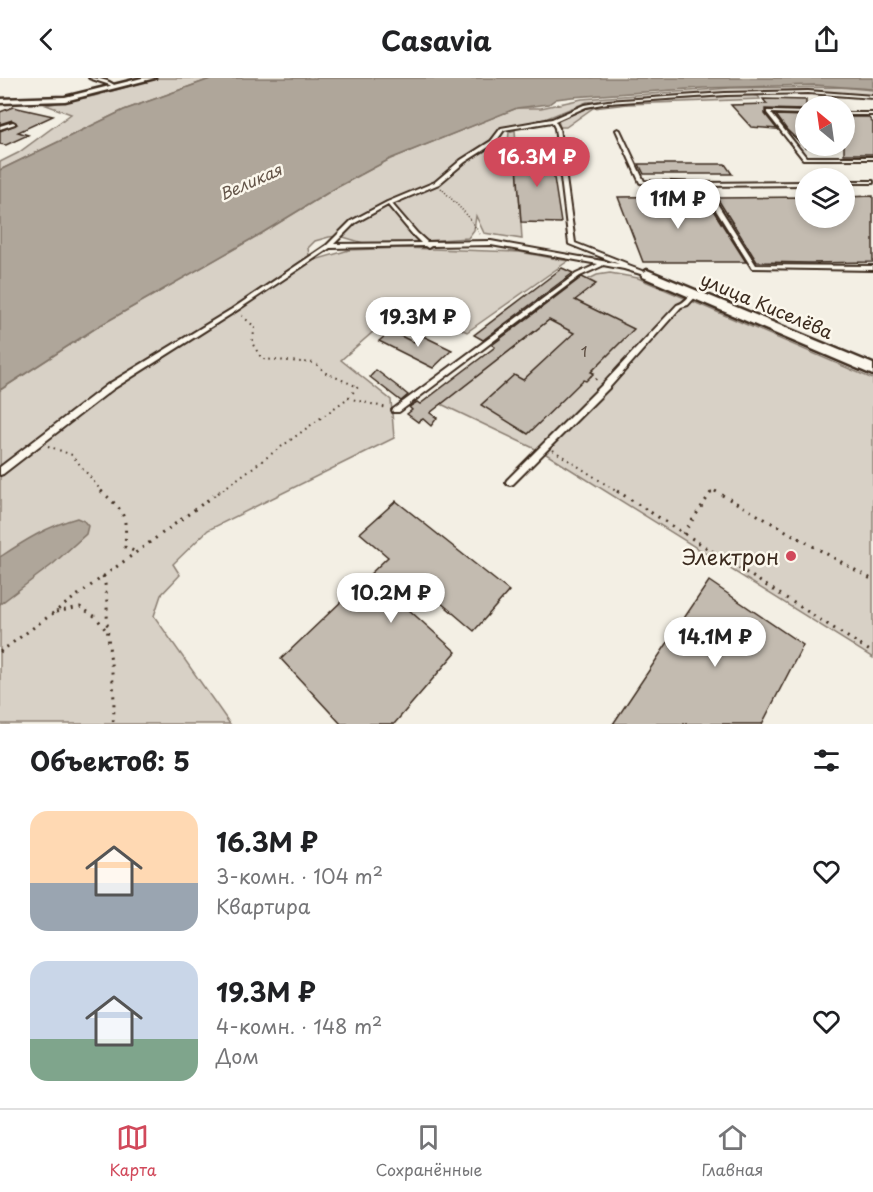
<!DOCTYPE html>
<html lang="ru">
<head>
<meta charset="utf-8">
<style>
	body { margin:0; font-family:"Playpen Sans",sans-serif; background:#f2f2f2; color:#202124; height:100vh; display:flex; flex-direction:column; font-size:22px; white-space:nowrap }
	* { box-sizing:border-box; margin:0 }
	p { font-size:20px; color:#757577 }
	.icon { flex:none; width:33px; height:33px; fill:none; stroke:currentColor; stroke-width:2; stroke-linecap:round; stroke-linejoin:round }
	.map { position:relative; height:646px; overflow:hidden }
	.panel { display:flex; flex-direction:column; background:#fff; flex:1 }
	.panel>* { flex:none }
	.needle { width:39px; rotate:331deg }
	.controls { position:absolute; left:795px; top:18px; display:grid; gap:12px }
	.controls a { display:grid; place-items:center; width:60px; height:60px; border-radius:50%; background:#fff; box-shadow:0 3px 9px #0003; font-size:30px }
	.price { position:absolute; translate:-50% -51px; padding:0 14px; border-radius:21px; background:#fff; color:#222; font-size:20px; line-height:39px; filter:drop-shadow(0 2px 3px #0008) }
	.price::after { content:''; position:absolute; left:50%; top:36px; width:18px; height:14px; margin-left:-9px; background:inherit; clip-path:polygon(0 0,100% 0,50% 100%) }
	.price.on { background:#d1495b; color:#fff }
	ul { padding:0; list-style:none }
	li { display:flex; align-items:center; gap:18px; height:150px; padding:0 30px }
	li span { display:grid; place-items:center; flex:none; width:168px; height:120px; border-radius:18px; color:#555 }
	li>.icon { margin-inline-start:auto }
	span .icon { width:72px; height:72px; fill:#fffc; stroke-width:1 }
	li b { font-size:26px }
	h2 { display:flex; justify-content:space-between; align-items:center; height:72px; padding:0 30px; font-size:26px }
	header { display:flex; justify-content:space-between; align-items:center; height:78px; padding:0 30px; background:#fff; font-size:27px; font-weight:700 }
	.tab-bar { display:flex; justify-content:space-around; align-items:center; height:84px; border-top:2px solid #e0e0e0; background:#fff; font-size:16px; color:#757577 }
	.tab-bar a { display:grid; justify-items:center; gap:3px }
	.tab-bar .on { color:#d1495b }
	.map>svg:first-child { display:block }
</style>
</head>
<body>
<header><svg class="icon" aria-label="back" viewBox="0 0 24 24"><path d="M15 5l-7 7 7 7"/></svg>Casavia<svg class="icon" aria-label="share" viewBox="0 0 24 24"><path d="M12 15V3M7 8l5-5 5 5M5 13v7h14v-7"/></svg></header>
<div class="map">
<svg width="873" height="646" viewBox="0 0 873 646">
	<rect width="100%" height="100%" fill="#f3efe4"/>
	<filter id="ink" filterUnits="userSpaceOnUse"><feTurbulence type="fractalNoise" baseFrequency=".0167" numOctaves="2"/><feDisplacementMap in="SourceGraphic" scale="12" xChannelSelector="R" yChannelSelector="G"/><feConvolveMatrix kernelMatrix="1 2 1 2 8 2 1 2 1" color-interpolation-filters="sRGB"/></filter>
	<g filter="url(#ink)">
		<g fill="#d8d1c6" stroke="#8a7e72" stroke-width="1.5">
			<polygon points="158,0 213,0 124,32 0,92 0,84 18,75 71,36 46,27 94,18"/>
			<polygon points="839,9 873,12 873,18 806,12 723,15 587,24 545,41 502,50 491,64 488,64 508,65 509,54 515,52 522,161 484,155 476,138 474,152 468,160 370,167 340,158 329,159 315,163 308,170 309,177 315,182 349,172 404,170 520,174 568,183 467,254 440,241 389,240 341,282 391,322 394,360 208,452 173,486 180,497 161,517 154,538 230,646 0,646 0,312 99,248 262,155 334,111 390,81 517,30 541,30 582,21 730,10"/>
			<polygon points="751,17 758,18 760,21 628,26 593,30 566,49 560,49 558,43 591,28 630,24"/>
			<polygon points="610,195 638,200 873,301 873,580 546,376 441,326 595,206 587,202 597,197"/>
		</g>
		<g fill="#afa69a" stroke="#817468" stroke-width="1.5">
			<polygon points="213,0 873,0 873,11 815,7 703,10 572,19 556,21 549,26 517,30 390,81 334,111 262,155 99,248 0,312 0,92 124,32"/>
			<path d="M 77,440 L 84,443 L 88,448 L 86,456 L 53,486 L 0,526 L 0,479 C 24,463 48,448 77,440 Z"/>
		</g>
		<g fill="#c3bbb0" stroke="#3b2a1e" stroke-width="1.5">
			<polygon points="763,21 806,22 806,32 765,31 765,36 777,51 751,49 731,27 767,26"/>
			<polygon points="13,29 53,38 18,54 28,57 6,67 0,66 0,53 17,46 12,42 0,46 0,34"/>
			<polygon points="776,37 806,38 806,70 787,52"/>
			<polygon points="844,39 868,39 873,45 873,76 844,76"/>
			<polygon points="516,73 550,74 561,145 521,144"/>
			<polygon points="639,86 725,86 732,96 644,96"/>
			<polygon points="704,118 746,184 643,184 618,119"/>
			<polygon points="873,118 873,184 811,185 757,184 717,120 806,119 806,140 844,140 844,119"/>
			<polygon points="562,190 573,195 483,262 474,257"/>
			<polygon points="582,199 596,206 575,222 634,251 591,294 594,295 586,303 583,302 528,356 481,327 514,297 523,302 574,255 549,242 430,335 437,340 431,348 423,341 418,344 407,336 412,332 409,329 417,324 420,326 495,269 492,267"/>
			<polygon points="391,253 413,264 421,257 452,272 433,290 379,263"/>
			<polygon points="376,292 397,308 408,317 401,323 370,299"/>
			<polygon points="396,423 509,513 474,553 426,512 408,531 456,574 394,646 341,646 281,581 388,479 360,455"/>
			<polygon points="709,503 803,567 762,646 613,646"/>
		</g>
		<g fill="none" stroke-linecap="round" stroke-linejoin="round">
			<defs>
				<g id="service">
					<path d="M 89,0 C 98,0 110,2 116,9 L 113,10 L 110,7 Z"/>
					<path d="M 808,13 L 873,18 L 873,20 L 808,15 L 725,17 L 608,25 L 586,29 L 555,43 L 559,50 L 575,165 L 626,185 L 627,186 L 626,187 L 650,196 L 647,198 L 624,191 L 603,187 L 602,188 L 580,198 L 399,334 L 393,334 L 392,332 L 576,196 L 598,186 L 491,167 L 431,168 L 428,170 L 425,168 L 330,170 L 236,233 L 113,311 L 3,396 L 0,397 L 0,389 L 107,307 L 232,231 L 327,167 L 351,143 L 387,124 L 435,104 L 461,82 L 491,63 L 501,50 L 552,41 L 584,27 L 608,23 L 725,15 ZM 552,44 L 555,50 L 569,166 L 619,186 L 491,163 L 427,164 L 417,155 L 392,126 L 439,106 L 465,84 L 495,65 L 504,52 ZM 388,127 L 413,157 L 421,165 L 334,166 L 355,145 Z"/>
					<polygon points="768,33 806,34 806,36 771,35 806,79 873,79 873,81 803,81 767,35 767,33"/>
					<rect x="844" y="35" width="29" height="2"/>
					<polygon points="13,44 15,45 15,46 0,51 0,48"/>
					<polygon points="618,51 620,52 644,103 703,105 806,104 806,107 706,108 756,187 873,188 873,192 752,190 701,108 640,105 616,52"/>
					<rect x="844" y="103" width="29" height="2"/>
					<path d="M 695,214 L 698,216 L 688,227 L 681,229 L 610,309 L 513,406 L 510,407 L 507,406 L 506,404 L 507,402 L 604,305 L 677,227 C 687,224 687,218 695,214 Z"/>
				</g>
				<g id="minor">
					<polygon points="142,0 155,0 65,23 0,25 0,21 65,19"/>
					<polygon points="647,192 873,286 873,297 643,199 641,196"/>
				</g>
			</defs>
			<use href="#service" stroke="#3b2a1e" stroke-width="4"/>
			<use href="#minor" stroke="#3b2a1e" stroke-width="5"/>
			<polyline stroke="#3b2a1e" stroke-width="1.5" stroke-dasharray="1 2" stroke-linecap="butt" points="441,110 467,137 480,156"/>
			<g stroke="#3b2a1e" stroke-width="2" stroke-dasharray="1.5 4.5" stroke-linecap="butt">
				<polyline points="590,298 599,303"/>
				<polyline points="348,320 387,330"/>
				<polyline points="48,368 72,377 103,415"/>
				<polyline points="553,372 619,415"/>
				<polyline points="218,415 348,320 358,309 326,295 315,285 262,281 252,265 255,249 241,237"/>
				<polyline points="711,415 713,412 718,415"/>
			</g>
			<g stroke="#3b2a1e" stroke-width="3" stroke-dasharray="2 6" stroke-linecap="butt">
				<path d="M 101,413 C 125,434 127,437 125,469 L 136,474"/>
				<polyline points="617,413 873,575"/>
				<polyline points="715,413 873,502"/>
				<polyline points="683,456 712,413"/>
				<path d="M 103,498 C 109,518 106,537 108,558 C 111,588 116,616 113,646"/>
				<polyline points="56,534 80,529 96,539 108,555"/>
				<polyline points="0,574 220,413"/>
			</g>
			<use href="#service" fill="#fbf7ec" fill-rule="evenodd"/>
			<use href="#minor" fill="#fbf7ec" fill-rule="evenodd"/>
		</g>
	</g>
	<circle fill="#d1495b" stroke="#fbf7ec" stroke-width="2" cx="791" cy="478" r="6"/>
	<g text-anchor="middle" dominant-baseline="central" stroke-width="5" stroke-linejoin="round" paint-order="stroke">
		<g font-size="15" fill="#5d4e42">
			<text x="584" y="272">1</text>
		</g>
		<g font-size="16" font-style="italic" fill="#645549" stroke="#fbf7ec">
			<text transform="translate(250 103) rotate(-24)">Великая</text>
		</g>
		<g font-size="18" fill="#3b2a1e" stroke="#fbf7ec">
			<text transform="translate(767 227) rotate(23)">улица Киселёва</text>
		</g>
		<g font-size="21" fill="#3b2a1e" stroke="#fbf7ec" text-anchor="end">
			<text x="779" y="478">Электрон</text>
		</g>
	</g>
</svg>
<div class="controls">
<a><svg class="needle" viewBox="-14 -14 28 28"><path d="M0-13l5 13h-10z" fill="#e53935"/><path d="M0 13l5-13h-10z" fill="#757577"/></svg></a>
<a><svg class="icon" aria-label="layers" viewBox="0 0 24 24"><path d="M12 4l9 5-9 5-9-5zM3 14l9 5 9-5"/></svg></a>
</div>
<b class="price on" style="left:537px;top:110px">16.3M ₽</b>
<b class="price" style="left:678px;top:152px">11M ₽</b>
<b class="price" style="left:418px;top:270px">19.3M ₽</b>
<b class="price" style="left:391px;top:546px">10.2M ₽</b>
<b class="price" style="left:715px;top:590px">14.1M ₽</b>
</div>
<section class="panel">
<h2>Объектов: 5<svg class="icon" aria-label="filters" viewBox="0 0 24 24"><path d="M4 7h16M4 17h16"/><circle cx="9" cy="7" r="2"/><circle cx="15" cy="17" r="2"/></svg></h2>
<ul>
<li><span style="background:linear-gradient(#ffd9b3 60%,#9aa5b1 0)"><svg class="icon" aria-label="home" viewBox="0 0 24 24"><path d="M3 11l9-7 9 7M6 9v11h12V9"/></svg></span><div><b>16.3M ₽</b><p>3-комн. · 104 m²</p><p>Квартира</p></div><svg class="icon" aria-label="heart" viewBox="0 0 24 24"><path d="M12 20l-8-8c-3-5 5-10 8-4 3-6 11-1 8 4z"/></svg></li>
<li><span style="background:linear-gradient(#c9d6e8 65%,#7fa58c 0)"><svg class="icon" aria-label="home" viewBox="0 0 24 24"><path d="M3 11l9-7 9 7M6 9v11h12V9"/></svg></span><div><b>19.3M ₽</b><p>4-комн. · 148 m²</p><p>Дом</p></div><svg class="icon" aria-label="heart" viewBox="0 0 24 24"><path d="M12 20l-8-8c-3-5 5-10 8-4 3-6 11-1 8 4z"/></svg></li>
</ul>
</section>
<nav class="tab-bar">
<a class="on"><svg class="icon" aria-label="map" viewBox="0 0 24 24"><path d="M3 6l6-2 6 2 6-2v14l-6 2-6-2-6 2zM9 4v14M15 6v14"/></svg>Карта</a>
<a><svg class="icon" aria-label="saved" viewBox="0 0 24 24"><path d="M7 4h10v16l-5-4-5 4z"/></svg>Сохранённые</a>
<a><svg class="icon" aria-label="home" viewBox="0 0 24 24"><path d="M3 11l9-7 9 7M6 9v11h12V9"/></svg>Главная</a>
</nav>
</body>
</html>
